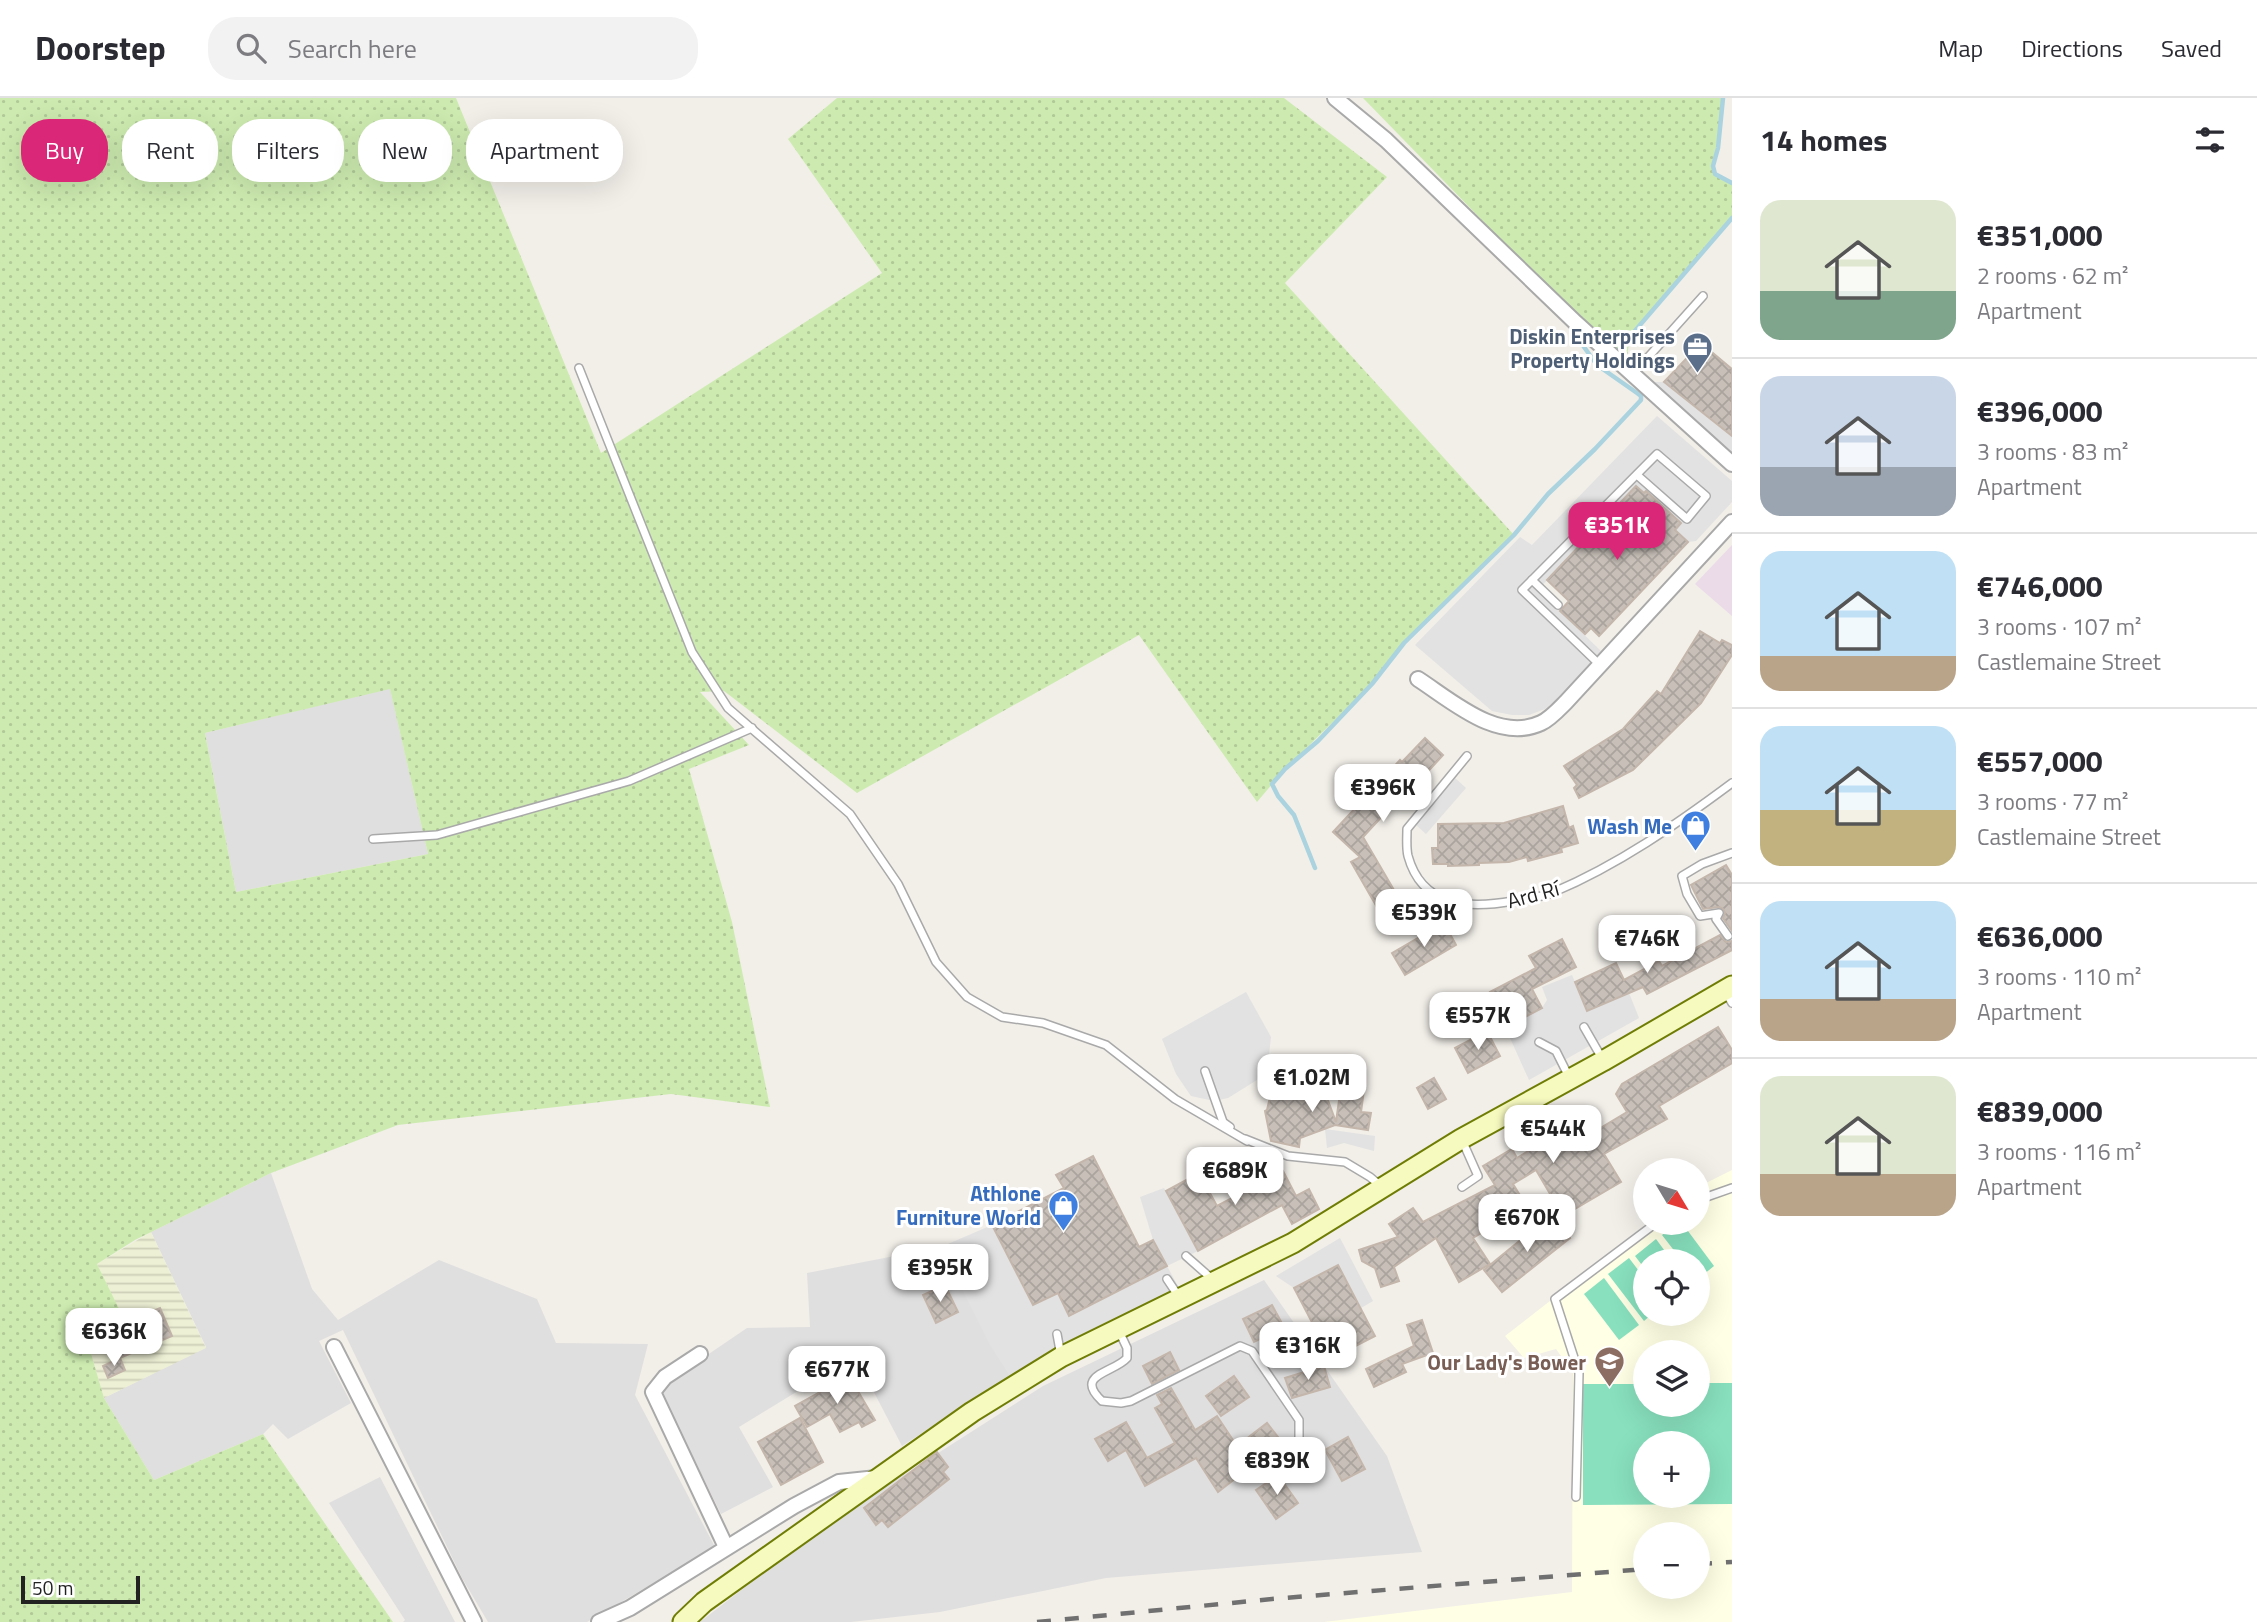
<!DOCTYPE html>
<html lang="en">
<head>
<meta charset="utf-8">
<style>
	body { margin:0; font-family:"Titillium Web",sans-serif; background:#f2f2f3; color:#2b2b33; height:100vh; display:flex; flex-direction:column; font-size:26px; white-space:nowrap }
	* { box-sizing:border-box; margin:0 }
	p { font-size:23px; color:#7c7c81 }
	.icon { flex:none; width:38px; height:38px; fill:none; stroke:currentColor; stroke-width:2; stroke-linecap:round; stroke-linejoin:round }
	.map { position:relative; flex:1; overflow:hidden }
	.details { display:flex; flex-direction:column; background:#fff; width:525px }
	.details>* { flex:none }
	.banner { position:absolute; left:21px; top:21px; width:665px; height:63px; display:flex; gap:14px }
	.needle { width:46px; rotate:128deg }
	.controls { position:absolute; left:1633px; top:1060px; display:grid; gap:14px }
	.controls a { display:grid; place-items:center; width:77px; height:77px; border-radius:50%; background:#fff; box-shadow:0 7px 28px #0002; font-size:35px }
	.scale { position:absolute; left:21px; bottom:18px; width:119px; box-sizing:border-box; padding-left:7px; border:4px solid #222; border-top:0; font-size:19px; line-height:24px; white-space:nowrap; color:#222; -webkit-text-stroke:5px #fff; paint-order:stroke }
	.price { position:absolute; translate:-50% -60px; padding:0 16px; border-radius:14px; background:#fff; color:#222; font-size:23px; line-height:46px; filter:drop-shadow(0 2px 4px #0008) }
	.price::after { content:''; position:absolute; left:50%; top:42px; width:21px; height:16px; margin-left:-10px; background:inherit; clip-path:polygon(0 0,100% 0,50% 100%) }
	.price.current { background:#db2777; color:#fff }
	ul { padding:0; list-style:none }
	li { display:flex; align-items:center; gap:21px; height:175px; padding:0 28px }
	li+li { border-top:2px solid #e1e1e2 }
	li span { display:grid; place-items:center; flex:none; width:196px; height:140px; border-radius:21px; color:#555 }
	li>.icon { margin-inline-start:auto }
	span .icon { width:84px; height:84px; fill:#fffc; stroke-width:1 }
	li b { font-size:30px }
	h2 { display:flex; justify-content:space-between; align-items:center; height:84px; padding:0 28px; font-size:30px }
	.tag { padding:0 24px; border-radius:28px; background:#fff; box-shadow:0 7px 28px #0002; font-size:24px; line-height:63px }
	.tag.current { background:#db2777; color:#fff }
	header { display:flex; align-items:center; gap:42px; box-sizing:border-box; height:98px; padding:0 35px; background:#fff; border-bottom:2px solid #e1e1e2 }
	header strong { font-size:33px }
	nav { display:flex; gap:38px; margin-inline-start:auto; font-size:24px }
	.search { width:490px; height:63px; background:#f2f2f3; display:flex; align-items:center; gap:18px; box-sizing:border-box; padding:0 24px; border-radius:28px; color:#7c7c81; font-size:26px }
	main { display:flex; flex:1; min-height:0 }
	.map>svg:first-child { display:block }
</style>
</head>
<body>
<header>
<strong>Doorstep</strong>
<div class="search"><svg class="icon" aria-label="search" viewBox="0 0 24 24"><circle cx="10" cy="10" r="6"/><path d="M15 15l6 6"/></svg>Search here</div>
<nav><a>Map</a><a>Directions</a><a>Saved</a></nav>
</header>
<main>
<div class="map">
<svg width="1732" height="1524" viewBox="0 0 1732 1524">
	<defs>
		<pattern id="farmland-rules" width="6" height="5" patternUnits="userSpaceOnUse" patternTransform="scale(1.75)"><rect width="6" height="5" fill="#eef0d5"/><path d="M0 2.5h6" fill="none" stroke="#ccceb7"/></pattern>
		<pattern id="grass-dots" width="8" height="8" patternUnits="userSpaceOnUse" patternTransform="scale(1.75)"><rect width="8" height="8" fill="#cdebb0"/><path d="M2 2h.1M6 6h.1" fill="none" stroke="#b0c997" stroke-width="1.8" stroke-linecap="round"/></pattern>
		<pattern id="building-cross-hatch" width="8" height="8" patternUnits="userSpaceOnUse" patternTransform="scale(1.75)"><rect width="8" height="8" fill="#c7bfb8"/><path d="M0 0l8 8M0 8l8-8" fill="none" stroke="#aba49e"/></pattern>
	</defs>
	<rect width="100%" height="100%" fill="#f2efe9"/>
	<g fill="#e0dfdf">
		<polygon points="390,590 428,756 236,794 205,635"/>
		<polygon points="271,1075 312,1191 338,1222 439,1162 537,1201 556,1245 648,1246 635,1297 715,1449 587,1524 488,1524 462,1480 343,1232 319,1243 351,1305 288,1341 273,1326 263,1336 154,1382 104,1300 206,1249 151,1134"/>
		<polygon points="941,1149 1010,1278 902,1348 855,1258 739,1329 773,1389 721,1416 662,1296 666,1285 747,1230 810,1229 807,1175"/>
		<polygon points="1264,1182 1387,1358 1422,1454 1106,1480 940,1514 851,1524 700,1524 824,1428 1043,1288"/>
		<polygon points="380,1379 455,1524 403,1524 405,1522 329,1405"/>
	</g>
	<polygon fill="#ebdbe8" points="1732,447 1732,518 1695,486"/>
	<path fill="#ffffe5" fill-rule="evenodd" d="M 1732,1072 L 1732,1524 L 1324,1524 L 1572,1494 L 1573,1275 L 1556,1251 L 1524,1260 L 1505,1238 L 1650,1125 L 1698,1125 L 1698,1089 ZM 1645,1164 L 1698,1164 L 1698,1216 L 1645,1216 ZM 1645,1255 L 1698,1255 L 1698,1307 L 1645,1307 ZM 1645,1346 L 1698,1346 L 1698,1398 L 1645,1398 ZM 1645,1437 L 1698,1437 L 1698,1489 L 1645,1489 Z"/>
	<polygon fill="url(#farmland-rules)" points="151,1134 206,1250 104,1300 87,1242 122,1218 97,1166"/>
	<g fill="url(#grass-dots)" fill-rule="evenodd">
		<path d="M 0,0 L 456,0 L 601,355 L 882,175 L 788,41 L 837,0 L 1284,0 L 1387,79 L 1285,185 L 1514,437 L 1404,545 L 1372,586 L 1285,671 L 1257,704 L 1139,537 L 857,695 L 724,593 L 700,594 L 749,647 L 689,671 L 732,824 L 770,1009 L 671,996 L 398,1027 L 271,1075 L 135,1142 L 97,1166 L 123,1219 L 87,1242 L 104,1300 L 154,1382 L 263,1336 L 393,1524 L 0,1524 ZM 390,591 L 428,756 L 236,794 L 205,635 Z"/>
		<polygon points="1363,0 1724,0 1713,68 1715,76 1732,85 1732,119 1631,236 1626,263 1551,193"/>
	</g>
	<g fill="#88e0be" fill-rule="evenodd">
		<polygon points="1677,1125 1682,1125 1714,1168 1698,1181 1698,1164 1683,1164 1662,1137"/>
		<polygon points="1656,1141 1673,1164 1645,1164 1645,1171 1635,1158"/>
		<polygon points="1629,1160 1645,1181 1645,1216 1652,1216 1644,1223 1608,1176"/>
		<polygon points="1604,1180 1639,1227 1619,1242 1584,1196"/>
		<path d="M 1698,1285 L 1732,1285 L 1732,1406 L 1583,1407 L 1583,1286 L 1645,1286 L 1645,1307 L 1698,1307 ZM 1645,1346 L 1698,1346 L 1698,1398 L 1645,1398 Z"/>
	</g>
	<g fill="#e2e2e2">
		<polygon points="1652,284 1664,284 1732,337 1732,358 1646,288"/>
		<polygon points="1657,318 1732,383 1732,404 1696,443 1688,444 1675,432 1681,425 1647,393 1644,395 1635,388 1538,492 1601,553 1562,597 1545,611 1529,617 1512,617 1492,613 1415,547 1520,439 1532,447"/>
		<polygon points="1455,680 1466,690 1426,736 1415,726"/>
		<polygon points="1572,877 1587,912 1629,895 1639,920 1529,982 1505,929 1542,910 1547,902 1542,889"/>
		<polygon points="1246,894 1271,939 1269,957 1257,982 1228,1000 1214,1003 1191,998 1176,976 1162,941"/>
		<polygon points="1325,1031 1375,1038 1374,1053 1344,1045 1327,1050"/>
		<polygon points="1164,1090 1198,1153 1167,1168 1179,1190 1010,1278 990,1247 941,1149 992,1127 1032,1207 1058,1195 1071,1217 1166,1168 1153,1142 1140,1099"/>
		<polygon points="1340,1140 1373,1203 1361,1210 1338,1167 1294,1190 1276,1178"/>
	</g>
	<g fill="none" stroke-linecap="round" stroke-linejoin="round">
		<g stroke="#aad3df" stroke-width="4.5">
			<polyline points="1723,0 1718,50 1713,68 1715,76 1732,85"/>
			<polyline points="1603,270 1732,120"/>
			<polyline points="1315,770 1294,717 1278,698 1272,686 1285,671 1318,643 1372,586 1404,545 1514,437 1548,396 1595,351 1641,302 1641,298 1637,295 1597,267 1584,249"/>
		</g>
	</g>
	<g fill="url(#building-cross-hatch)" stroke="#c4b6ab" stroke-width="2">
		<polygon points="1701,245 1732,271 1732,338 1664,284"/>
		<polygon points="1636,388 1644,395 1646,393 1681,425 1675,432 1688,444 1599,538 1591,530 1585,536 1560,513 1569,503 1547,482"/>
		<polygon points="1700,533 1720,545 1722,542 1732,547 1732,557 1701,605 1633,672 1579,700 1574,690 1577,687 1564,668 1623,631 1657,593 1661,596"/>
		<polygon points="1425,640 1443,657 1423,679 1421,676 1363,739 1405,811 1385,823 1351,764 1360,759 1333,734 1400,662 1402,664"/>
		<polygon points="1563,708 1569,730 1573,728 1578,745 1561,750 1562,754 1528,763 1527,759 1509,764 1479,765 1479,767 1448,768 1448,766 1433,766 1432,750 1438,750 1438,726 1504,725"/>
		<polygon points="1726,767 1732,777 1732,833 1723,820 1725,815 1723,811 1719,809 1703,811 1691,787"/>
		<polygon points="1444,825 1456,847 1405,877 1392,855"/>
		<polygon points="1720,837 1726,844 1732,843 1732,852 1647,896 1643,889 1587,913 1575,884 1616,865 1624,882 1659,863 1662,868"/>
		<polygon points="1562,841 1576,869 1532,891 1542,910 1508,928 1490,894 1536,870 1529,858"/>
		<polygon points="1718,929 1732,952 1732,965 1659,1008 1667,1021 1604,1056 1621,1084 1563,1118 1536,1072 1513,1086 1521,1099 1491,1118 1496,1126 1473,1140 1490,1166 1459,1184 1436,1140 1394,1169 1399,1183 1381,1189 1375,1170 1362,1163 1359,1152 1398,1139 1389,1126 1413,1110 1423,1124 1495,1087 1483,1068 1512,1051 1517,1060 1582,1019 1592,1035 1627,1014 1616,996 1622,986"/>
		<polygon points="1487,933 1500,958 1468,975 1455,950"/>
		<polygon points="1434,980 1446,1001 1428,1011 1417,990"/>
		<polygon points="1291,987 1296,999 1323,989 1336,1024 1341,988 1364,992 1361,1014 1371,1015 1368,1032 1335,1027 1300,1040 1299,1049 1271,1043 1265,1013 1267,1012 1270,999 1279,991"/>
		<polygon points="1093,1058 1139,1149 1153,1142 1167,1168 1069,1218 1058,1195 1033,1207 992,1127 1064,1090 1056,1077"/>
		<polygon points="1283,1073 1296,1098 1309,1091 1319,1111 1292,1126 1282,1107 1198,1153 1166,1093 1199,1075 1217,1108"/>
		<polygon points="1551,1117 1570,1140 1502,1194 1484,1172"/>
		<polygon points="1338,1167 1375,1238 1346,1253 1332,1226 1317,1234 1294,1190"/>
		<polygon points="945,1187 958,1214 936,1225 923,1197"/>
		<polygon points="1272,1207 1284,1229 1254,1244 1243,1221"/>
		<polygon points="160,1210 172,1238 120,1260 108,1232"/>
		<polygon points="1422,1222 1433,1255 1402,1266 1406,1274 1374,1289 1366,1271 1414,1248 1407,1227"/>
		<polygon points="1170,1254 1179,1272 1152,1286 1143,1268"/>
		<polygon points="120,1260 125,1272 108,1280 103,1268"/>
		<polygon points="1324,1268 1330,1289 1292,1300 1285,1280"/>
		<polygon points="849,1278 875,1322 862,1329 859,1324 840,1334 830,1316 807,1329 795,1308"/>
		<polygon points="1234,1278 1249,1299 1221,1318 1206,1298"/>
		<polygon points="1171,1290 1195,1332 1217,1318 1237,1348 1267,1325 1282,1344 1218,1394 1196,1360 1145,1388 1126,1352 1108,1363 1095,1341 1126,1324 1147,1360 1175,1345 1155,1310 1162,1306 1157,1297"/>
		<polygon points="800,1320 823,1364 781,1387 758,1344"/>
		<polygon points="1348,1339 1365,1371 1342,1383 1325,1352"/>
		<polygon points="937,1354 948,1369 943,1374 949,1381 888,1429 882,1422 876,1427 864,1410"/>
		<polygon points="1278,1377 1298,1405 1276,1421 1256,1392"/>
	</g>
	<g fill="none" stroke-linecap="round" stroke-linejoin="round">
		<defs>
			<g id="service">
				<polyline points="579,270 692,554 728,610 850,716 898,786 936,864 967,899 1002,919 1043,925 1106,947 1175,1001 1247,1043"/>
				<polyline points="1633,276 1703,198"/>
				<polyline points="1532,482 1558,507"/>
				<polyline points="1600,567 1522,492 1532,482 1657,356 1706,398 1687,421 1637,377"/>
				<path d="M 1467,658 L 1407,731 C 1407,740 1406,750 1408,758 C 1422,809 1468,811 1513,803 C 1526,800 1542,800 1554,794 C 1618,767 1677,726 1732,685"/>
				<polyline points="373,741 437,737 629,683 752,630"/>
				<polyline points="1728,838 1716,821 1719,815 1700,818 1687,796 1682,778 1702,766 1732,755"/>
				<polyline points="1725,893 1732,905"/>
				<polyline points="1584,929 1603,962"/>
				<polyline points="1539,944 1556,953 1569,979"/>
				<polyline points="1205,973 1223,1024 1230,1029"/>
				<polyline points="1245,1041 1288,1058 1345,1064 1370,1079 1382,1089"/>
				<polyline points="1462,1042 1478,1078 1462,1089"/>
				<polyline points="1698,1102 1732,1090"/>
				<polyline points="1186,1158 1212,1181"/>
				<polyline points="1167,1181 1179,1199"/>
				<path d="M 1119,1233 L 1127,1250 L 1127,1260 C 1114,1275 1073,1276 1102,1303 L 1121,1305 L 1131,1303 L 1240,1248 L 1252,1253 L 1299,1322 L 1299,1360"/>
				<polyline points="1057,1236 1061,1258"/>
				<polyline points="1576,1399 1579,1275 1555,1201 1656,1125"/>
			</g>
			<g id="minor">
				<polyline points="1335,0 1386,42 1576,225 1732,366"/>
				<path d="M 1418,581 C 1452,603 1498,645 1541,625 C 1550,621 1559,611 1566,604 L 1732,424"/>
				<polyline points="334,1249 474,1524"/>
				<polyline points="700,1256 665,1279 653,1294 726,1449"/>
				<polyline points="599,1524 630,1510 794,1408 839,1384 877,1380"/>
			</g>
			<polyline id="secondary" points="683,1524 704,1504 972,1314 1061,1259 1293,1145 1461,1041 1603,963 1732,888"/>
		</defs>
		<use href="#service" stroke="#a9a9a9" stroke-width="10"/>
		<use href="#minor" stroke="#a9a9a9" stroke-width="18"/>
		<use href="#secondary" stroke="#707d05" stroke-width="23"/>
		<use href="#service" stroke="#fff" stroke-width="7"/>
		<use href="#minor" stroke="#fff" stroke-width="14"/>
		<use href="#secondary" stroke="#f7fabf" stroke-width="19"/>
		<g stroke="#707070" stroke-width="4.5" stroke-dasharray="14 14" stroke-linecap="butt">
			<polyline points="1698,1466 1732,1464"/>
			<polyline points="1037,1524 1272,1501 1645,1471"/>
		</g>
	</g>
	<defs>
		<symbol id="office-pin" viewBox="-11 -11 22 30"><path d="M0 17L-7.5 6A9.5 9.5 0 1 1 7.5 6Z" fill="#5c6f8a" stroke="#fff"/><path d="M-6-3h4V-5.5h4V-3h4V5H-6ZM-1-4.5V-3h2v-1.5ZM-6 0V1H6V0Z" fill="#fff"/></symbol>
		<symbol id="shop-pin" viewBox="-11 -11 22 30"><path d="M0 17L-7.5 6A9.5 9.5 0 1 1 7.5 6Z" fill="#3f7fe0" stroke="#fff"/><path d="M-5-2.5h2.3a2.7 3.5 0 0 1 5.4 0H5L5.5 6h-11ZM-1.5-2.5h3a1.5 2.3 0 0 0-3 0Z" fill="#fff"/></symbol>
		<symbol id="school-pin" viewBox="-11 -11 22 30"><path d="M0 17L-7.5 6A9.5 9.5 0 1 1 7.5 6Z" fill="#8d6e63" stroke="#fff"/><path d="M0-5L7-2L0 1L-7-2ZM-4 1L0 2.5L4 1V4Q0 6-4 4Z" fill="#fff"/></symbol>
	</defs>
	<g fill-rule="evenodd">
		<use href="#office-pin" x="1680" y="232" width="35" height="47"/>
		<use href="#shop-pin" x="1678" y="710" width="35" height="47"/>
		<use href="#shop-pin" x="1046" y="1090" width="35" height="47"/>
		<use href="#school-pin" x="1592" y="1246" width="35" height="47"/>
	</g>
	<g text-anchor="middle" dominant-baseline="central" stroke-width="6" stroke-linejoin="round" paint-order="stroke">
		<g font-size="21" font-weight="bold" fill="#4e5e75" stroke="#fff" text-anchor="end">
			<text x="1675" y="238">Diskin Enterprises<tspan x="1675" dy="24">Property Holdings</tspan></text>
		</g>
		<g font-size="21" font-weight="bold" fill="#366cbe" stroke="#fff" text-anchor="end">
			<text x="1672" y="728">Wash Me</text>
			<text x="1041" y="1095">Athlone<tspan x="1041" dy="24">Furniture World</tspan></text>
		</g>
		<g font-size="21" fill="#222" stroke="#fff">
			<text transform="translate(1533 796) rotate(-15)">Ard Rí</text>
		</g>
		<g font-size="21" font-weight="bold" fill="#785e54" stroke="#fff" text-anchor="end">
			<text x="1586" y="1264">Our Lady's Bower</text>
		</g>
	</g>
</svg>
<div class="controls">
<a><svg class="needle" viewBox="-14 -14 28 28"><path d="M0-13l5 13h-10z" fill="#e53935"/><path d="M0 13l5-13h-10z" fill="#7c7c81"/></svg></a>
<a><svg class="icon" aria-label="locate" viewBox="0 0 24 24"><circle cx="12" cy="12" r="6"/><path d="M12 2v4M12 18v4M2 12h4M18 12h4"/></svg></a>
<a><svg class="icon" aria-label="layers" viewBox="0 0 24 24"><path d="M12 4l9 5-9 5-9-5zM3 14l9 5 9-5"/></svg></a>
<a>+</a>
<a>−</a>
</div>
<div class="scale">50 m</div>
<b class="price current" style="left:1617px;top:464px">€351K</b>
<b class="price" style="left:1383px;top:726px">€396K</b>
<b class="price" style="left:1424px;top:851px">€539K</b>
<b class="price" style="left:1647px;top:877px">€746K</b>
<b class="price" style="left:1478px;top:954px">€557K</b>
<b class="price" style="left:1312px;top:1016px">€1.02M</b>
<b class="price" style="left:1553px;top:1067px">€544K</b>
<b class="price" style="left:1235px;top:1109px">€689K</b>
<b class="price" style="left:1527px;top:1156px">€670K</b>
<b class="price" style="left:940px;top:1206px">€395K</b>
<b class="price" style="left:114px;top:1270px">€636K</b>
<b class="price" style="left:1308px;top:1284px">€316K</b>
<b class="price" style="left:837px;top:1308px">€677K</b>
<b class="price" style="left:1277px;top:1399px">€839K</b>
<div class="banner">
<a class="tag current">Buy</a>
<a class="tag">Rent</a>
<a class="tag">Filters</a>
<a class="tag">New</a>
<a class="tag">Apartment</a>
</div>
</div>
<section class="details">
<h2>14 homes<svg class="icon" aria-label="filters" viewBox="0 0 24 24"><path d="M4 7h16M4 17h16"/><circle cx="9" cy="7" r="2"/><circle cx="15" cy="17" r="2"/></svg></h2>
<ul>
<li><span style="background:linear-gradient(#dfe7d0 65%,#7fa58c 0)"><svg class="icon" aria-label="home" viewBox="0 0 24 24"><path d="M3 11l9-7 9 7M6 9v11h12V9"/></svg></span><div><b>€351,000</b><p>2 rooms · 62 m²</p><p>Apartment</p></div></li>
<li><span style="background:linear-gradient(#c9d6e8 65%,#9aa5b1 0)"><svg class="icon" aria-label="home" viewBox="0 0 24 24"><path d="M3 11l9-7 9 7M6 9v11h12V9"/></svg></span><div><b>€396,000</b><p>3 rooms · 83 m²</p><p>Apartment</p></div></li>
<li><span style="background:linear-gradient(#bfe0f5 75%,#b9a48a 0)"><svg class="icon" aria-label="home" viewBox="0 0 24 24"><path d="M3 11l9-7 9 7M6 9v11h12V9"/></svg></span><div><b>€746,000</b><p>3 rooms · 107 m²</p><p>Castlemaine Street</p></div></li>
<li><span style="background:linear-gradient(#bfe0f5 60%,#c2b280 0)"><svg class="icon" aria-label="home" viewBox="0 0 24 24"><path d="M3 11l9-7 9 7M6 9v11h12V9"/></svg></span><div><b>€557,000</b><p>3 rooms · 77 m²</p><p>Castlemaine Street</p></div></li>
<li><span style="background:linear-gradient(#bfe0f5 70%,#b9a48a 0)"><svg class="icon" aria-label="home" viewBox="0 0 24 24"><path d="M3 11l9-7 9 7M6 9v11h12V9"/></svg></span><div><b>€636,000</b><p>3 rooms · 110 m²</p><p>Apartment</p></div></li>
<li><span style="background:linear-gradient(#dfe7d0 70%,#b9a48a 0)"><svg class="icon" aria-label="home" viewBox="0 0 24 24"><path d="M3 11l9-7 9 7M6 9v11h12V9"/></svg></span><div><b>€839,000</b><p>3 rooms · 116 m²</p><p>Apartment</p></div></li>
</ul>
</section>
</main>
</body>
</html>
